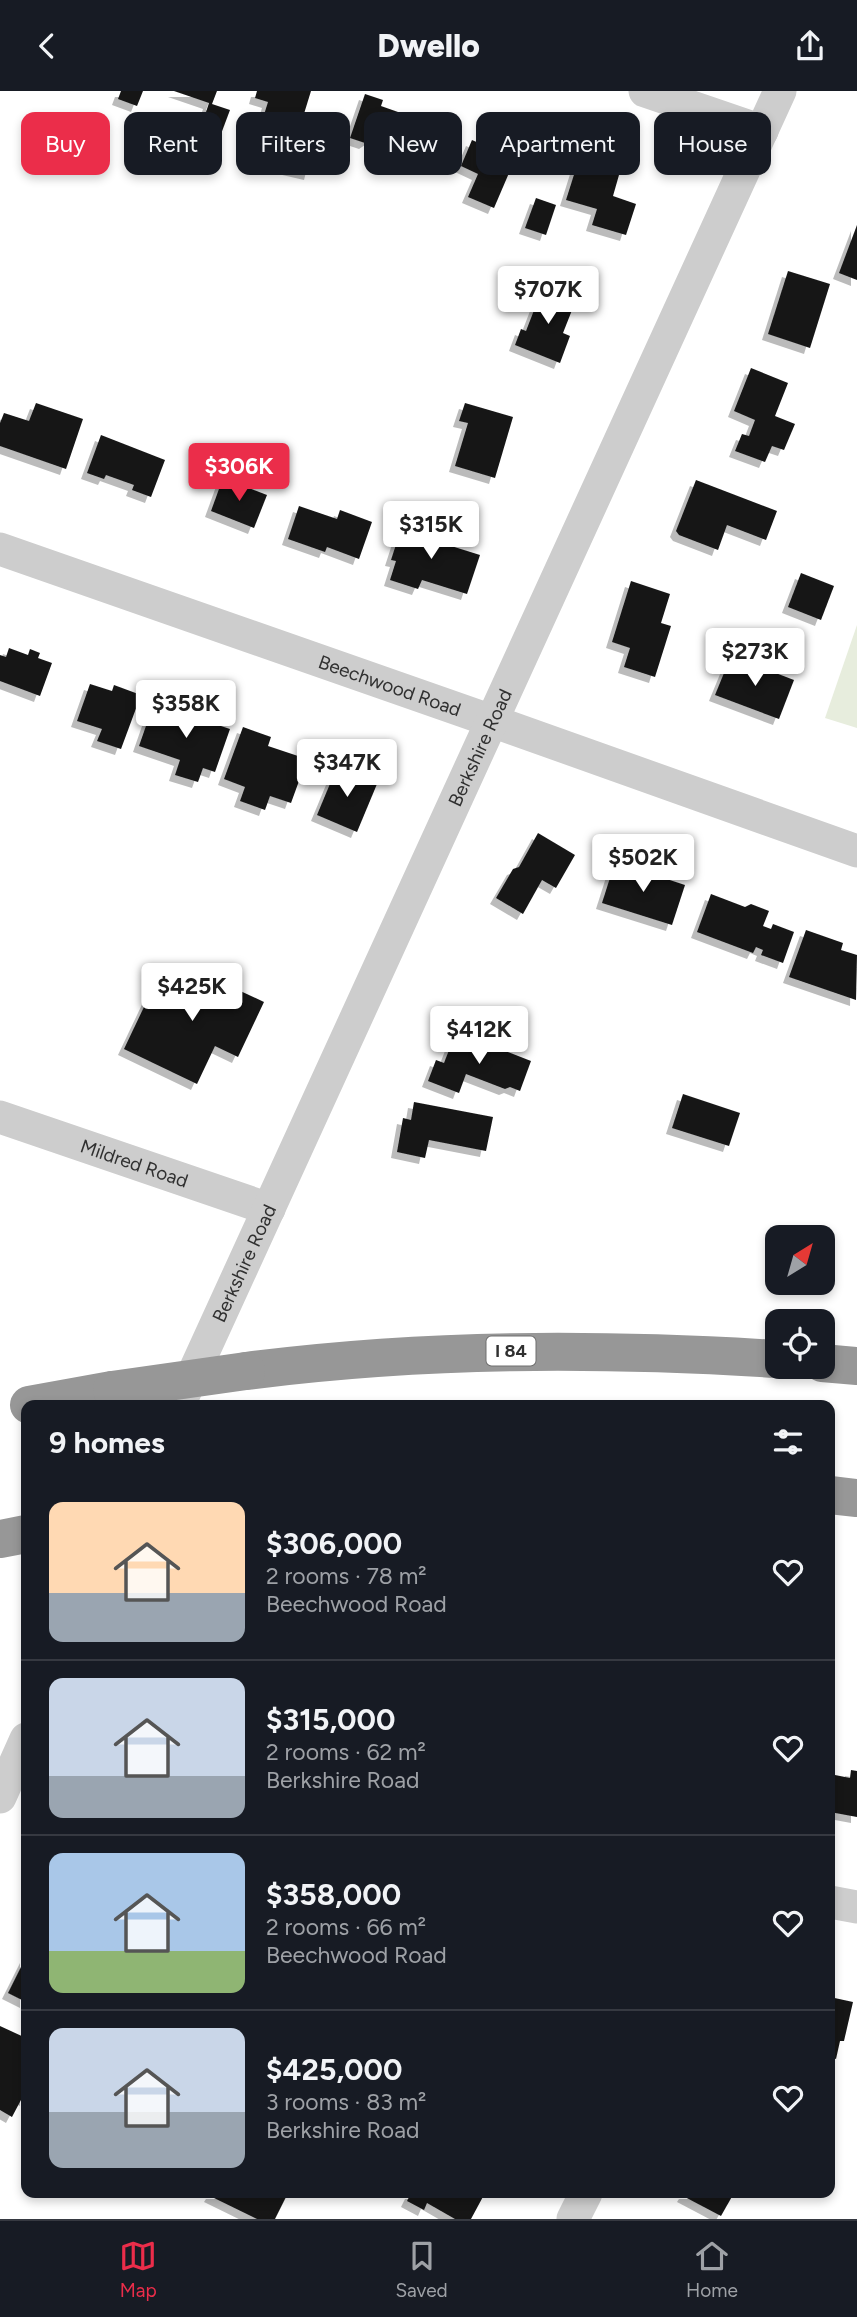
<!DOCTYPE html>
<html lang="en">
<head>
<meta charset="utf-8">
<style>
	body { margin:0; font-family:Figtree,sans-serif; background:#20242c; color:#f1f3f6; height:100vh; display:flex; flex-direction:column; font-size:26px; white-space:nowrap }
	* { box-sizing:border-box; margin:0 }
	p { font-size:23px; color:#9ea1a6 }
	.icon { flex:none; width:38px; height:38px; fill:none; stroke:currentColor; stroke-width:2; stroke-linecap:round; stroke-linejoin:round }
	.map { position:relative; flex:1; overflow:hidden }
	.panel { position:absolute; left:21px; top:1309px; width:814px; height:798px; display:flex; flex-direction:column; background:#171b24; border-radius:14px; box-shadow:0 4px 10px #0003 }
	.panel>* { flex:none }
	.guide { position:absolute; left:21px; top:21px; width:816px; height:63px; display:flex; gap:14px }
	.needle { width:46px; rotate:37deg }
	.tools { position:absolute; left:765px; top:1134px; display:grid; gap:14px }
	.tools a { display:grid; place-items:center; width:70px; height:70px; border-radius:14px; background:#171b24; box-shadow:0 4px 10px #0003; font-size:35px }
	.price { position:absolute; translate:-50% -60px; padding:0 16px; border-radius:7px; background:#fff; color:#222; font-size:23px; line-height:46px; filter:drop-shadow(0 2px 4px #0008) }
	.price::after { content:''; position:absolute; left:50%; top:42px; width:21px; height:16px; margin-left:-10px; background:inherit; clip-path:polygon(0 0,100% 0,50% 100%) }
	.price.selected { background:#eb2d4a; color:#fff }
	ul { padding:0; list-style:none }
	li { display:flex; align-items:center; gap:21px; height:175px; padding:0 28px }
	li+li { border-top:2px solid #363941 }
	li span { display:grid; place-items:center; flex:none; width:196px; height:140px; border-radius:14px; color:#555 }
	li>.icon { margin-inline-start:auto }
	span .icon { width:84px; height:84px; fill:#fffc; stroke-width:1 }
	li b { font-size:30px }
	h2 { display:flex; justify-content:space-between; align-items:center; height:84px; padding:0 28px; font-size:30px }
	.tag { padding:0 24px; border-radius:14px; background:#171b24; box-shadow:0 4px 10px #0003; font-size:24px; line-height:63px }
	.tag.selected { background:#eb2d4a; color:#fff }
	header { display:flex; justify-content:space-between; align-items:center; height:91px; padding:0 28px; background:#171b24; font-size:32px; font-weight:800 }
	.dock { display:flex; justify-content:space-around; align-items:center; height:98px; border-top:2px solid #363941; background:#171b24; font-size:19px; color:#9ea1a6 }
	.dock a { display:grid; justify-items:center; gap:4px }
	.dock .selected { color:#eb2d4a }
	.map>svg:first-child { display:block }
</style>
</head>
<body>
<header><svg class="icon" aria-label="back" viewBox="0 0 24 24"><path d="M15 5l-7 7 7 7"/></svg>Dwello<svg class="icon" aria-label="share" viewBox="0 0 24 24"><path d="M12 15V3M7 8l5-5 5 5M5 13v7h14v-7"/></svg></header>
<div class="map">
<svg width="857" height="2128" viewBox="0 0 857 2128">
	<defs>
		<filter id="shadow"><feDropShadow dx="-6" dy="6" stdDeviation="0" flood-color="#0004"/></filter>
	</defs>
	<rect width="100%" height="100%" fill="#fff"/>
	<polygon fill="#e7eddd" points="857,534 857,637 825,627"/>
	<g fill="#171717" filter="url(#shadow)">
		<polygon points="121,0 143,0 137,15 118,8"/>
		<polygon points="174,0 217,0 212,13 230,19 221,43 201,36 209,12"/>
		<polygon points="257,0 311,0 299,39 263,27 268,11 255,7"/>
		<polygon points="365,3 383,9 381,15 415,27 403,60 371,48 365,52 350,47"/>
		<polygon points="292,48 317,55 310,83 284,77"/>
		<polygon points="472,49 515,68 494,117 468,106 478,83 461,75"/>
		<polygon points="578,71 619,84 613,105 636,113 626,144 592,134 597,118 566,109"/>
		<polygon points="536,107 556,114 546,144 525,137"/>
		<polygon points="857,134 857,189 839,182"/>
		<polygon points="788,180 830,193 810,257 768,243"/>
		<polygon points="543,196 576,209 563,242 570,245 560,272 515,254 521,238 526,240"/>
		<polygon points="751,277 788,292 775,325 795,333 784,359 772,355 765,371 735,360 742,343 749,345 755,329 734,320"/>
		<polygon points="36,312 83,328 66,378 0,355 0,332 4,322 29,330"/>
		<polygon points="465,312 513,326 495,387 455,375 468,332 459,330"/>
		<polygon points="101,344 165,369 151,406 132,399 134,394 106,384 104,388 87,382"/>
		<polygon points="223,387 267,404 254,437 211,420"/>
		<polygon points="696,389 777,420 766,449 727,434 718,459 679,444 676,440"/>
		<polygon points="299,415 337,428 340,419 372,431 359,468 327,456 325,461 288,448"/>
		<polygon points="403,432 434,441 432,449 480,464 467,503 422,489 418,498 390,489 396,470 391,469"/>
		<polygon points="801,482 834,495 821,529 788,516"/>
		<polygon points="631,490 670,503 661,532 671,535 655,586 624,576 630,557 612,551"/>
		<polygon points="9,557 28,564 30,558 40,562 38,567 52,572 40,605 0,590 0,564 6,566"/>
		<polygon points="731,565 794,589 779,628 715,604"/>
		<polygon points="90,593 112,600 114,594 141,604 121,658 97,650 102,638 77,630"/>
		<polygon points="154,612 184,623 185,617 217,628 215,633 230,638 215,681 203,677 198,691 175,684 180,669 139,655"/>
		<polygon points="243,636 271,646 268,655 307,668 291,712 270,705 265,719 240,710 245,696 224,688"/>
		<polygon points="337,676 377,693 357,741 317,724"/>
		<polygon points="538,742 575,764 556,797 542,789 523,823 496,807 513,778 519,776"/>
		<polygon points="615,771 685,794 672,834 602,812"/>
		<polygon points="711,803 745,816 751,813 769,820 763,835 771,838 773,833 794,841 783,872 761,864 763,859 756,856 753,862 697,841"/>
		<polygon points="806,839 843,852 841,859 857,864 856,909 789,886"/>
		<polygon points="163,876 190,889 195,879 264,911 238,966 215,955 197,993 124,958"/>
		<polygon points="456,941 531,970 520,1000 510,996 505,998 466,983 459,1002 428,990 436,969 444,972"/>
		<polygon points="683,1003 740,1022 729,1055 672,1037"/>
		<polygon points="414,1011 493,1026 486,1060 429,1049 425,1067 397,1061 403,1027 411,1029"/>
		<polygon points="851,1679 857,1680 857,1726 830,1721 830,1683 850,1687"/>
		<polygon points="26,1866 26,1911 8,1902"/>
		<polygon points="830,1906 853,1911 844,1950 840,1950 836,1968 830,1966"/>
		<polygon points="0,1935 26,1947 26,2009 22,2007 12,2026 0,2019"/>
		<polygon points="212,2102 288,2102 275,2128 257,2128 210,2105"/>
		<polygon points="411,2102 485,2102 471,2128 455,2128 427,2112 424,2119 407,2110"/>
		<polygon points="685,2102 734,2102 721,2125 683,2105"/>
	</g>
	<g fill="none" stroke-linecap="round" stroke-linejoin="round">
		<g stroke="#cdcdcd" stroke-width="33">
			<polyline points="645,0 762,40"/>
			<path id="s1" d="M 0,458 L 492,630 L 857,760"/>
			<path id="s2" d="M 0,1026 L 269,1118"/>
			<path id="s3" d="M 179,1314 L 780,0"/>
			<polyline points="0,1706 26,1648"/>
			<polyline points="830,1811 857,1816"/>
			<polyline points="573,2128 586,2102"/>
		</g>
		<g stroke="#979797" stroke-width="38">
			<polyline points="822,1272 857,1275"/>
			<path d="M 246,1280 C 426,1257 596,1257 777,1268"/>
			<polyline points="29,1314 112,1299"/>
			<polyline points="830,1404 857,1407"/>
			<polyline points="0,1448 26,1443"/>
		</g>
		<polyline stroke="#979797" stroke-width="38" points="112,1299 246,1280"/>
	</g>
	<g text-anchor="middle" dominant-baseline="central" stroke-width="7" stroke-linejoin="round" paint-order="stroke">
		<rect fill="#fff" stroke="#6e6e6e" stroke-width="2" x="486.5" y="1245.5" width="49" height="29" rx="5"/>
		<g font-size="18" font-weight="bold" fill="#303030">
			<text x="511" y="1260">I 84</text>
		</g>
		<g font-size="19" fill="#303030" stroke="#fff">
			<text stroke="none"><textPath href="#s1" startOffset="413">Beechwood Road</textPath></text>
			<text stroke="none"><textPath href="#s3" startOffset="723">Berkshire Road</textPath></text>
			<text stroke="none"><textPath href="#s2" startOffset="142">Mildred Road</textPath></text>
			<text stroke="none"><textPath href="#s3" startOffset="156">Berkshire Road</textPath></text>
		</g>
	</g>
</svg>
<div class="tools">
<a><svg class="needle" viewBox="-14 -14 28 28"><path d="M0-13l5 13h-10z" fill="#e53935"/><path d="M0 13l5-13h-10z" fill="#9ea1a6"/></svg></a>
<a><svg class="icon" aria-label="locate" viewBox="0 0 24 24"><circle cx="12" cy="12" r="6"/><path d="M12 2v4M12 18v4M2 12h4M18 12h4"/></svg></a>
</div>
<b class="price" style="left:548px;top:235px">$707K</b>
<b class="price selected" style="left:239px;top:412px">$306K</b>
<b class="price" style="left:431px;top:470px">$315K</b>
<b class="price" style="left:755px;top:597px">$273K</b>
<b class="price" style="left:186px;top:649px">$358K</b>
<b class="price" style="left:347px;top:708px">$347K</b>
<b class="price" style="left:643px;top:803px">$502K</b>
<b class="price" style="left:192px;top:932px">$425K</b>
<b class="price" style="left:479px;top:975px">$412K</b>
<div class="guide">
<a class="tag selected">Buy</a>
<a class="tag">Rent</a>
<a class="tag">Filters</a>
<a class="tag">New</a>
<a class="tag">Apartment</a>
<a class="tag">House</a>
</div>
<section class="panel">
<h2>9 homes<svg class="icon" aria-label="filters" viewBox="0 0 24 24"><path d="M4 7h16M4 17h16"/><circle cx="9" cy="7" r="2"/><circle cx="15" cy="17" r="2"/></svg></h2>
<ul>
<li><span style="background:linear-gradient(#ffd9b3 65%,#9aa5b1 0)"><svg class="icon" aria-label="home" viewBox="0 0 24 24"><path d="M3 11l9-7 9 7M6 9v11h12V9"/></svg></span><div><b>$306,000</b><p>2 rooms · 78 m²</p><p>Beechwood Road</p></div><svg class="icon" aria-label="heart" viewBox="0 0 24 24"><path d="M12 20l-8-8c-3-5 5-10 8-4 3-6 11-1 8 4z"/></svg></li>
<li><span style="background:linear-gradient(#c9d6e8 70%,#9aa5b1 0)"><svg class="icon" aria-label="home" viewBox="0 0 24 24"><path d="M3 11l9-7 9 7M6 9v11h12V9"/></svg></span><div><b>$315,000</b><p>2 rooms · 62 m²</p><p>Berkshire Road</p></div><svg class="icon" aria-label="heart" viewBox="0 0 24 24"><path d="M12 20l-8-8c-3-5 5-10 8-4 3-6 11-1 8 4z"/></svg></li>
<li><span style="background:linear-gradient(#a9c7e8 70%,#8fb573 0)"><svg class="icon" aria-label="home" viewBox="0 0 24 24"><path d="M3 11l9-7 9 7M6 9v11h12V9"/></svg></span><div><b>$358,000</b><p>2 rooms · 66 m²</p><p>Beechwood Road</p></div><svg class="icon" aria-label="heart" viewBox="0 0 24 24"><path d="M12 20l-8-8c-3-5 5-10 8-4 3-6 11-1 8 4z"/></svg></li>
<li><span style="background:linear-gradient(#c9d6e8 60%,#9aa5b1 0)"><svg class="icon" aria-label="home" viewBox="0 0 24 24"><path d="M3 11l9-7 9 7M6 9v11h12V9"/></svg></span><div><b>$425,000</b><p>3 rooms · 83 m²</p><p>Berkshire Road</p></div><svg class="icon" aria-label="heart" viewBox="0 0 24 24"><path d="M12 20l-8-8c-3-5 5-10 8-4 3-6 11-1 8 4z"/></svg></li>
</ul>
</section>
</div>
<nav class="dock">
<a class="selected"><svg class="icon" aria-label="map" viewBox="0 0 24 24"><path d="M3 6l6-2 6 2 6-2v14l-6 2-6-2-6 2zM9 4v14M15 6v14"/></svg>Map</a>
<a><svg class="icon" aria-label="saved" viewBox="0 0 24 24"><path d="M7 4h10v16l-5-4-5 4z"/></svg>Saved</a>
<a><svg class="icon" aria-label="home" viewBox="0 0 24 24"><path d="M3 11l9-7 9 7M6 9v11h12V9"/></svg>Home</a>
</nav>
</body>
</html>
